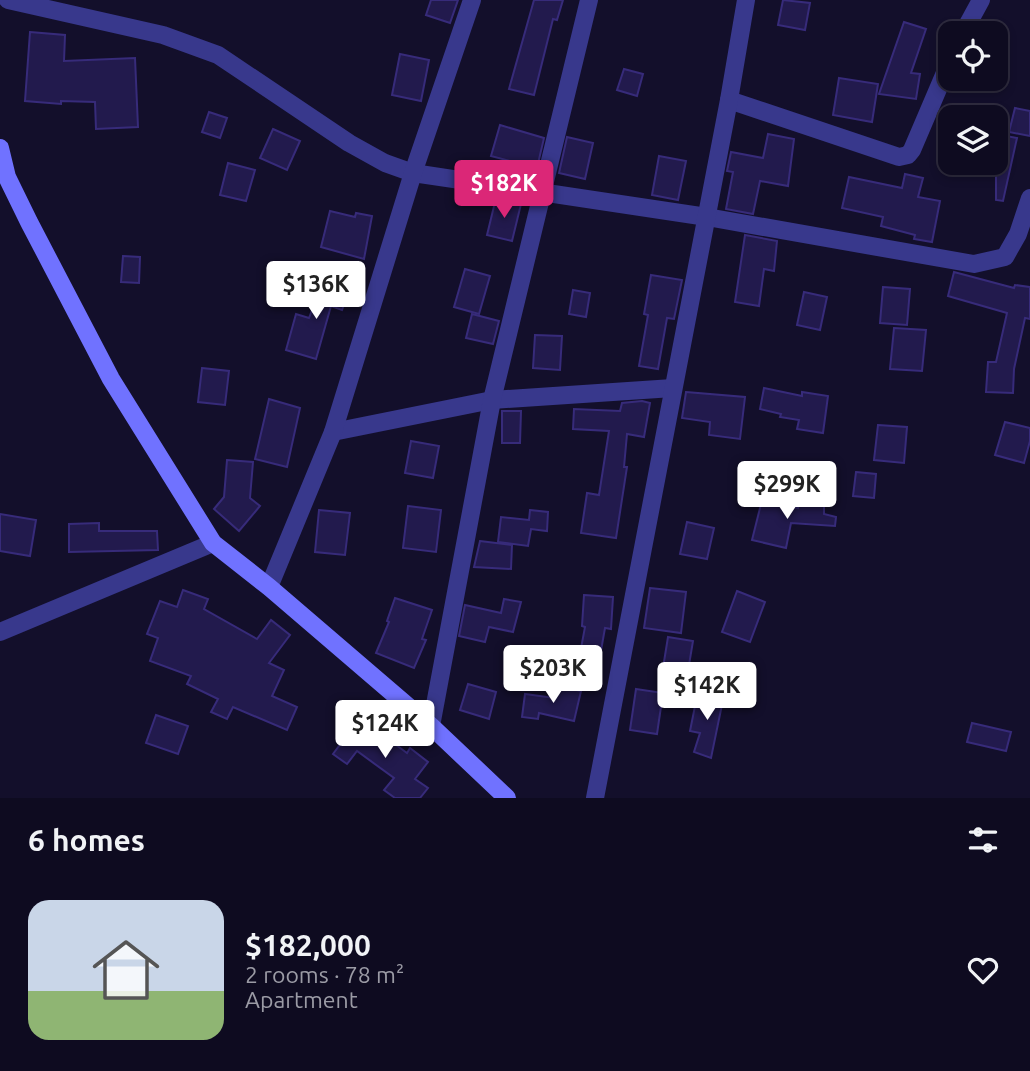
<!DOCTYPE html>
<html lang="en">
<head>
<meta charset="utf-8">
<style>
	body { margin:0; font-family:Ubuntu,sans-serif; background:#171429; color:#f1f3f6; height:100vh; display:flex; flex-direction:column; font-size:26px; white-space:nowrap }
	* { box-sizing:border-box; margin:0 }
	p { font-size:23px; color:#9b9ba5 }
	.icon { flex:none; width:38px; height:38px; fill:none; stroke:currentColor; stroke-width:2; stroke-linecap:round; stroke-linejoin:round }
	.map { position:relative; height:798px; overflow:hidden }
	.panel { display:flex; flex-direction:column; background:#0e0b20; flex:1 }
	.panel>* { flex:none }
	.tools { position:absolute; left:938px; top:21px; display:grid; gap:14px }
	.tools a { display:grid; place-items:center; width:70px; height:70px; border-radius:14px; background:#0e0b20; box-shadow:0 4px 10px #0003,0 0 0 2px #2e2b3e; font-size:35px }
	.price { position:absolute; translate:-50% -60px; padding:0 16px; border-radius:7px; background:#fff; color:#222; font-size:23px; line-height:46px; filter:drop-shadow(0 2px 4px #0008) }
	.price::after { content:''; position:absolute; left:50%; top:42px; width:21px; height:16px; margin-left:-10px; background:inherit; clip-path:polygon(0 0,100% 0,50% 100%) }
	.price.current { background:#db2777; color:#fff }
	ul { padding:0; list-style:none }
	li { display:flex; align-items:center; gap:21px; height:175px; padding:0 28px }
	li span { display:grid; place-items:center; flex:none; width:196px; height:140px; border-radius:21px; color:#555 }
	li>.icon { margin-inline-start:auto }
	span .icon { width:84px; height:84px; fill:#fffc; stroke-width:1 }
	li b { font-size:30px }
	h2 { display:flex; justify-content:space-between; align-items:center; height:84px; padding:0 28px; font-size:30px }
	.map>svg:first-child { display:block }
</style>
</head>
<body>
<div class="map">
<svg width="1030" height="798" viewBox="0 0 1030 798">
	<rect width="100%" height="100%" fill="#130f2b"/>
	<g fill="#221a4d" stroke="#372b7a" stroke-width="2">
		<polygon points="431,0 458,0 450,23 426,15"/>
		<polygon points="534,0 563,0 557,20 553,19 534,95 509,89"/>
		<polygon points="783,0 810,3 805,30 778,25"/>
		<polygon points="904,22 926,29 911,73 920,74 916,99 879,94"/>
		<polygon points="30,32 65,35 64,61 135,58 138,127 96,129 95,102 61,101 61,104 25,101"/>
		<polygon points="400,54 429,60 421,101 392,95"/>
		<polygon points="624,69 643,74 637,96 617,90"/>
		<polygon points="839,78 878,84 872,122 833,115"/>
		<polygon points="1015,108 1030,111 1030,136 1009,132"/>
		<polygon points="209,112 227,118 220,138 202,132"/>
		<polygon points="500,125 544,138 537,168 491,156"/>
		<polygon points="273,129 300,141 287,170 260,158"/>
		<polygon points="768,134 794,139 788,186 760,181 753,214 726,209 733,172 727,171 731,152 763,158"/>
		<polygon points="996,134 1017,138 1003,201 996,200"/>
		<polygon points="567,137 593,143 585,179 559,173"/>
		<polygon points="659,156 686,161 678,200 652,195"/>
		<polygon points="228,163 255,170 246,201 220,195"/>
		<polygon points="905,174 923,178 918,197 940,201 932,242 914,239 915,235 881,226 883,217 842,208 849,177 902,188"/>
		<polygon points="496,198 521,204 512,241 487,235"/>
		<polygon points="330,211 355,217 356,213 372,216 364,259 321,247"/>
		<polygon points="745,235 777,241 774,271 764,269 759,306 735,302"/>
		<polygon points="123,256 140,257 139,283 121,282"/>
		<polygon points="465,269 490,276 479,314 454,307"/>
		<polygon points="954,272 1014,288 1015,285 1030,287 1030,319 1025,318 1014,369 1013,393 986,392 988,362 996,362 1007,313 948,296"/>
		<polygon points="651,275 682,280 674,319 667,318 658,369 639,366 648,315 644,314"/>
		<polygon points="323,281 349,291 342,310 331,306 316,359 286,350 296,314 309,318"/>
		<polygon points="883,287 910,289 907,325 880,323"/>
		<polygon points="573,290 590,293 586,317 569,314"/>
		<polygon points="804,292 827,297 820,330 797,325"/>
		<polygon points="472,314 499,321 493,344 466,338"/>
		<polygon points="894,328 926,330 922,371 890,369"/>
		<polygon points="535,335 562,336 560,370 533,368"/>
		<polygon points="202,368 229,371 225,405 198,402"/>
		<polygon points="764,388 802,396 802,392 828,396 823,433 797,429 799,420 780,417 781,414 760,409"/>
		<polygon points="686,392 745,397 740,439 709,435 710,422 682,418"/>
		<polygon points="269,399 300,408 287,467 255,459"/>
		<polygon points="642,401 650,403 644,437 627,434 624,467 627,467 616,538 581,533 587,493 599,495 609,431 573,429 574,409 620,411 622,403"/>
		<polygon points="502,411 521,411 520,443 502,443"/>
		<polygon points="1005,422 1030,428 1030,441 1024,463 995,455"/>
		<polygon points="878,425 907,427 904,463 874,460"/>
		<polygon points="411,441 439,446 433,478 405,473"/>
		<polygon points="227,460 253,462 250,498 260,506 239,531 214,509 224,497"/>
		<polygon points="856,472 876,474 874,498 853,496"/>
		<polygon points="762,500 798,508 799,501 824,502 824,514 836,517 835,526 791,523 786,548 752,540"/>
		<polygon points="408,506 441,510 436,552 403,548"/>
		<polygon points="319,510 350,513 345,555 315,552"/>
		<polygon points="530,510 548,512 547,531 531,529 528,546 498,542 501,517 529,520"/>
		<polygon points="0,514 36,520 30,556 0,551"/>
		<polygon points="687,522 714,528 707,559 680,554"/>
		<polygon points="99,523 99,531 157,531 158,550 69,552 69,524"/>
		<polygon points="480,541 512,545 511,569 474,567"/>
		<polygon points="650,588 686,592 681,633 644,628"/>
		<polygon points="183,590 208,599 204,609 257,639 271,620 290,635 269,663 284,670 272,696 297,707 287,730 233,707 227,719 211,712 218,699 187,684 191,676 150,661 158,638 147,634 160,601 177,607"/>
		<polygon points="737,591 765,602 750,642 722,632"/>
		<polygon points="584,595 613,597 611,629 605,628 597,673 577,670 585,627 582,626"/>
		<polygon points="395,598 432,610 422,639 426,640 414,668 376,653 389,622 387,621"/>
		<polygon points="504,599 521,602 513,632 489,627 485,642 459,636 465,605 501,613"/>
		<polygon points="668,637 693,641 688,671 663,668"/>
		<polygon points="468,684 496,692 489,719 460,710"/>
		<polygon points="557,686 581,691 574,721 539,713 538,719 522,717 525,694 554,698"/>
		<polygon points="636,689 663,693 657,734 630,730"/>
		<polygon points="713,692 724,695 711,758 694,752 700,733 690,731 697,696 711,698"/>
		<polygon points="156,715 188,726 178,754 146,743"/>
		<polygon points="360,718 407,753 410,748 428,762 415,779 428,788 420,798 395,798 384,790 394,778 357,751 347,764 333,754"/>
		<polygon points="972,723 1011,732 1006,751 967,742"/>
	</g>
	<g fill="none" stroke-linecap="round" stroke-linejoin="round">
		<g stroke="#38388c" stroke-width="18">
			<polyline points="8,0 163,35 218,55 349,143 385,163 413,173 707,217 974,264 1005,257 1018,234 1030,198"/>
			<polyline points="963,33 981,0"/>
			<polyline points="729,100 899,157 908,155 912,150 950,61"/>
			<polyline points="333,432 492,400 673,388"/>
			<polyline points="269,587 333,432 413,173 472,0"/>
			<polyline points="0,632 213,543"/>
			<polyline points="431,726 492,400 589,0"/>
			<polyline points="595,798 729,100 746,0"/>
		</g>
		<polyline stroke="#7072ff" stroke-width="18" points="0,148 7,177 29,222 111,379 213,543 269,587 431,726 507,798"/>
	</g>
</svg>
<div class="tools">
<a><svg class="icon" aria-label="locate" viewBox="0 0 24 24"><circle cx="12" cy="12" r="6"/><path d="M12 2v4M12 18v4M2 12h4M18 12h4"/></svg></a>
<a><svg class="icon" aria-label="layers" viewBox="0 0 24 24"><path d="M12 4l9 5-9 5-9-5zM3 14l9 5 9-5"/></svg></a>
</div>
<b class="price current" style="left:504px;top:220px">$182K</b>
<b class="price" style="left:316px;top:321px">$136K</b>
<b class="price" style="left:787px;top:521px">$299K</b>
<b class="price" style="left:553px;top:705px">$203K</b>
<b class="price" style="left:707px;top:722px">$142K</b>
<b class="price" style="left:385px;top:760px">$124K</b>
</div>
<section class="panel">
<h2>6 homes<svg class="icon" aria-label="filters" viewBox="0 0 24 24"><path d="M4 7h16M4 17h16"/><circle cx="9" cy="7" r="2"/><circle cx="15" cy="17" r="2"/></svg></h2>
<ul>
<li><span style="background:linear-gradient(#c9d6e8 65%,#8fb573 0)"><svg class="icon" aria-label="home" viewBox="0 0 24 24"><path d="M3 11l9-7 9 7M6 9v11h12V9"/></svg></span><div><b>$182,000</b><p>2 rooms · 78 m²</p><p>Apartment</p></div><svg class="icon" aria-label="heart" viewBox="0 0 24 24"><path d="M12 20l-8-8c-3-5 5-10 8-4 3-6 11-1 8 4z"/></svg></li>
</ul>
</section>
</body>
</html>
